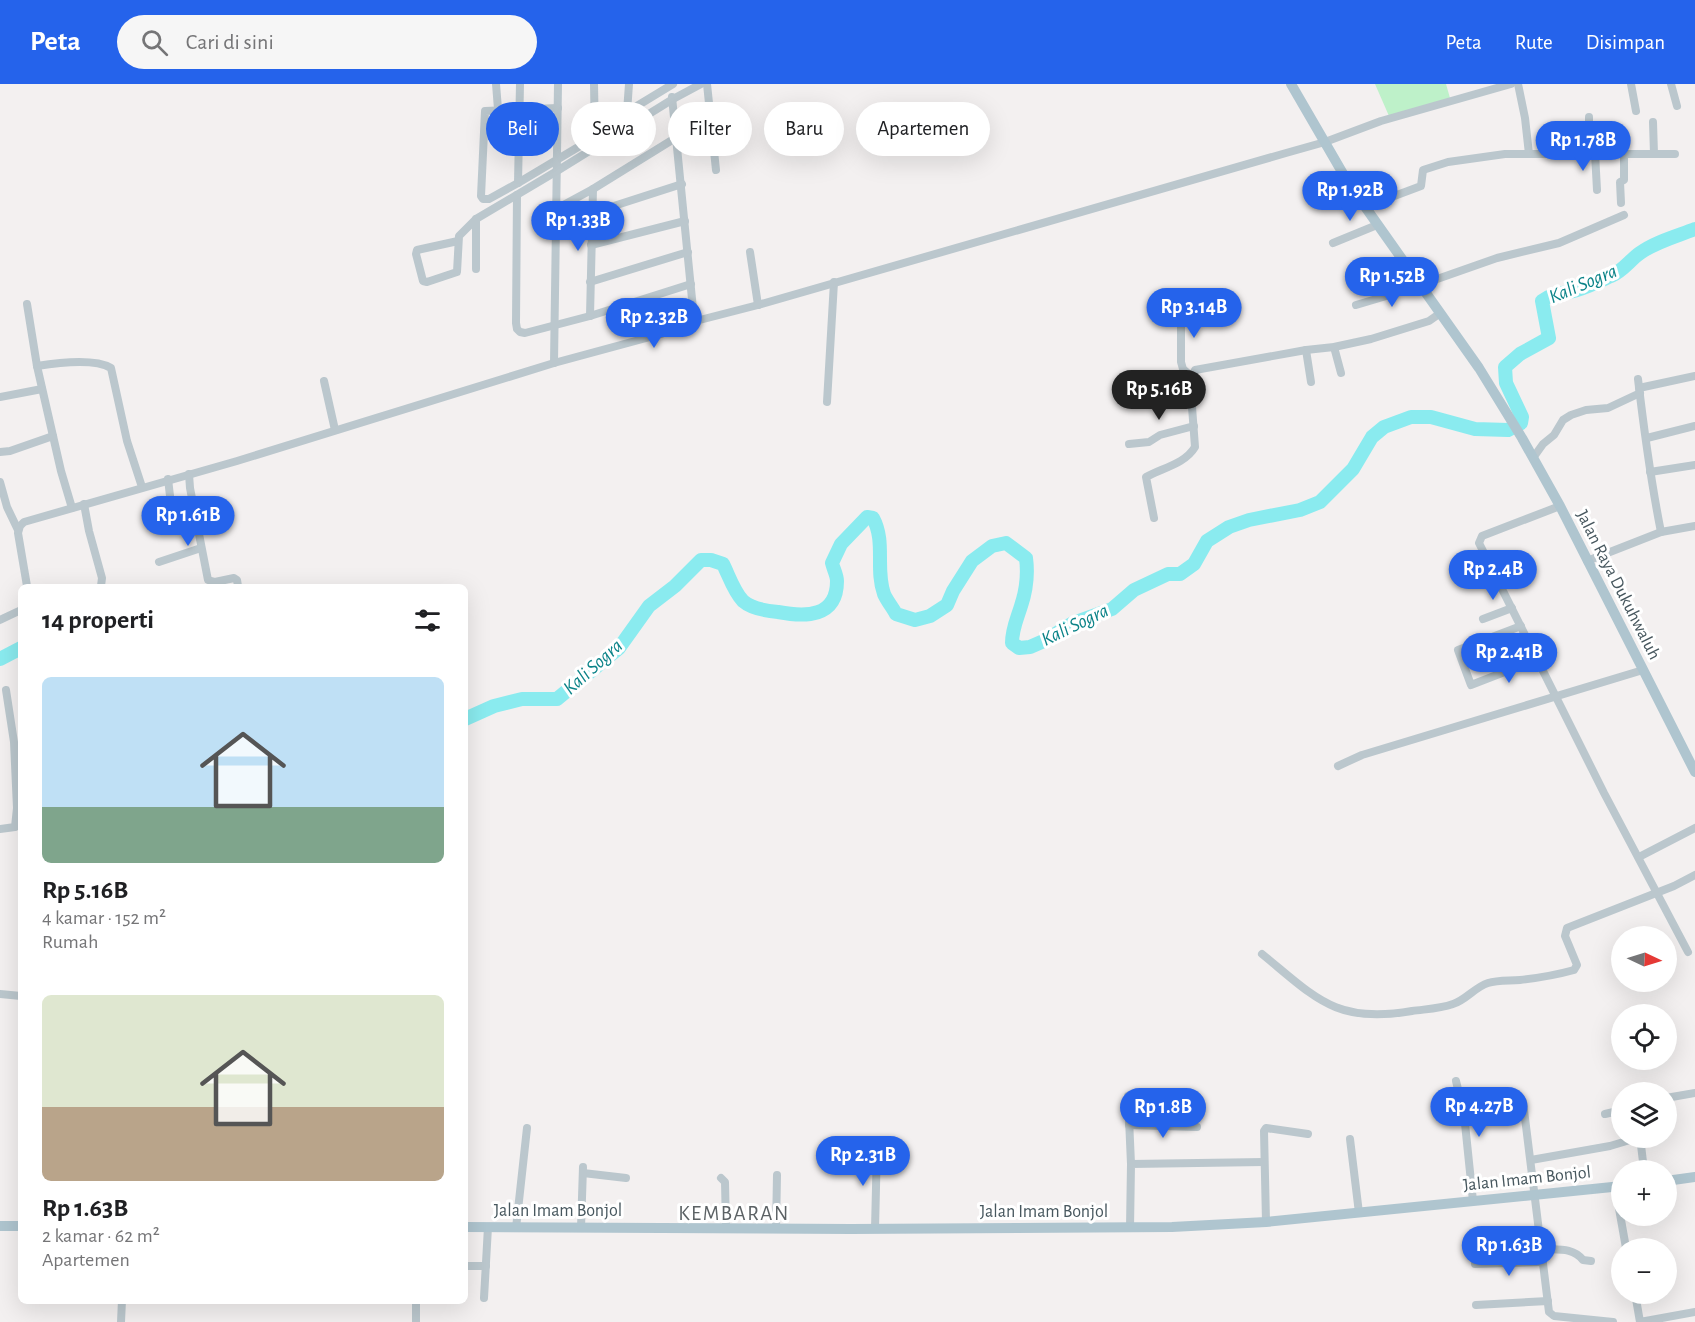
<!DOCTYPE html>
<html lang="id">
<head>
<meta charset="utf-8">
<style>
	body { margin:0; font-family:"Alegreya Sans",sans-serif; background:#f6f6f6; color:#202124; height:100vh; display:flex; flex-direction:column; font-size:22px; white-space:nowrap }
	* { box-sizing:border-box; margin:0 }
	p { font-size:20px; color:#757577 }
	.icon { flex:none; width:33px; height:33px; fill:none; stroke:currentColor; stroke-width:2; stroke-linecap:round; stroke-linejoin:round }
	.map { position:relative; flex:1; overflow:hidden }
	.details { position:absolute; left:18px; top:500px; width:450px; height:720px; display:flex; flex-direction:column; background:#fff; border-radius:9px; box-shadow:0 6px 24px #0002 }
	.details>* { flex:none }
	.banner { position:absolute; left:486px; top:18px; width:570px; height:54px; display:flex; gap:12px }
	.needle { width:39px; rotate:94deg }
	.controls { position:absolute; left:1611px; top:842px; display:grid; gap:12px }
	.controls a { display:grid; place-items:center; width:66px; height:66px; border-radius:50%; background:#fff; box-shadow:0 6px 24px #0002; font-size:30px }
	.price { position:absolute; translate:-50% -51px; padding:0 14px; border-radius:21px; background:#2563eb; color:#fff; font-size:20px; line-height:39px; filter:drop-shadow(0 2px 3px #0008) }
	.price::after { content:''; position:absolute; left:50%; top:36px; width:18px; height:14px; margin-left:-9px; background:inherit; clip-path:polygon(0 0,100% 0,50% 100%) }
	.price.current { background:#222; color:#fff }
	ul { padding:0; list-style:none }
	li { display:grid; align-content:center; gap:12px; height:318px; padding:0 24px }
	li span { display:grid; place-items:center; height:186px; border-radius:9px; color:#555 }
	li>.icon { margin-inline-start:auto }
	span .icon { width:108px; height:108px; fill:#fffc; stroke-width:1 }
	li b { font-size:26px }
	h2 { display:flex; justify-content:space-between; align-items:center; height:72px; padding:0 24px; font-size:26px }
	.pill { padding:0 21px; border-radius:27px; background:#fff; box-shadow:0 6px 24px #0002; font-size:21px; line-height:54px }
	.pill.current { background:#2563eb; color:#fff }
	header { display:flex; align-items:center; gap:36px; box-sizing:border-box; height:84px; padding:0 30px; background:#2563eb; color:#fff }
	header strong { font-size:28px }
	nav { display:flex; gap:33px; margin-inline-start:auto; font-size:21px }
	.search { width:420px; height:54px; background:#f6f6f6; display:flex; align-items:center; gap:15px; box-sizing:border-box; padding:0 21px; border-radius:33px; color:#757577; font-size:22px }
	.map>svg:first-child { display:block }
</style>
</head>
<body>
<header>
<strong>Peta</strong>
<div class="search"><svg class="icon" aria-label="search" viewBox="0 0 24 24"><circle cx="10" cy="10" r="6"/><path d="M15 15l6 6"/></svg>Cari di sini</div>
<nav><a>Peta</a><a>Rute</a><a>Disimpan</a></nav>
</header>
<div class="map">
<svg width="1695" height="1238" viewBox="0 0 1695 1238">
	<rect width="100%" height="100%" fill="#f3f0f0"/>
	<polygon fill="#bef1c9" points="1375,0 1446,0 1450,14 1389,32"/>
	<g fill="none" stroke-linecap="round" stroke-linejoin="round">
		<g stroke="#8aebef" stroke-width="14">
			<polyline points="0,575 21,564"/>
			<path d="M 465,635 L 494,622 L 522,615 L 557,615 L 619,564 L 649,522 L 675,502 L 701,476 L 711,476 L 723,480 C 729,492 734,508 743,517 C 752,525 767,527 778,528 C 805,533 837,534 837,497 C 837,491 833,484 832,479 L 841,460 L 867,433 L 873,434 C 886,458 875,485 884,510 C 887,517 893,524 896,530 L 915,536 L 930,532 L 947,521 L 953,507 L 972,477 L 992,462 L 1006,459 L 1026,474 C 1028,489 1026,507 1021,522 C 1017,535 1012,545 1012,559 L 1019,564 L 1030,563 L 1046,556 L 1073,539 L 1112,525 L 1134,506 L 1168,490 L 1180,490 L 1194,480 L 1207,457 L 1229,443 L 1249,436 L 1300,426 L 1320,418 L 1353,385 L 1372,353 L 1384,343 L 1411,333 L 1431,333 L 1475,345 L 1508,346 L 1521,339 L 1522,333 L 1506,299 L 1505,283 L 1520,270 L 1549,254 L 1542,217 C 1553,208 1564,210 1577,206 C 1588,203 1600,197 1611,192 C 1623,187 1630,176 1640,169 C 1655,158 1677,152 1695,145"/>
		</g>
		<g stroke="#bbc7cd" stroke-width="8">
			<polyline points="496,0 498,25"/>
			<polyline points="594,0 595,53"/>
			<polyline points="707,0 716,86"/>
			<polyline points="1518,0 1525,34 1529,70"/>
			<polyline points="1631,0 1636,27"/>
			<polyline points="1671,0 1677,22"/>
			<polyline points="672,13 693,225 697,238"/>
			<polyline points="558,24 485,27 481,112 483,115 489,115 518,99 595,53 627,28 673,0"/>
			<polyline points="627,28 629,0"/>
			<polyline points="1653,38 1654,70"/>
			<polyline points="1589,69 1589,33"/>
			<polyline points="1595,69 1597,106"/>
			<polyline points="518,99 520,0"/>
			<polyline points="517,111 516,239 517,245 520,248 525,249 590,232 691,200"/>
			<polyline points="1310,115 1349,100"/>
			<polyline points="1621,119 1620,98 1624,96 1624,69"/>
			<polyline points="1365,123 1421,102 1423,86 1448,78 1505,70 1675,70"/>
			<polyline points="556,125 593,105 677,53"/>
			<polyline points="592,129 682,100"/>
			<polyline points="458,157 417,166 416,170 423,197 427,198 457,188 459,152 476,135 557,87 673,15 701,0"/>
			<polyline points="1333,159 1377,141"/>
			<polyline points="591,161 685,137"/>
			<polyline points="750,168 758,221"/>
			<polyline points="476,185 476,135"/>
			<polyline points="590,198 688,168"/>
			<polyline points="27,220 37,282"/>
			<polyline points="1356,221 1403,207 1497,174 1559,159 1624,131"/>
			<polyline points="1181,225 1181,278 1183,285 1191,292"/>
			<polyline points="590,232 593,105"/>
			<polyline points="1334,263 1341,289"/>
			<polyline points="1306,266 1311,298"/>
			<polyline points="554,279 558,0"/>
			<path d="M 1638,295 C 1644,346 1651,398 1661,448"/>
			<polyline points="324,297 335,346"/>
			<polyline points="1639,304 1695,292"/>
			<polyline points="0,313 42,305"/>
			<polyline points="827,318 834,198"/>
			<polyline points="1647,354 1695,342"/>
			<polyline points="1129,360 1149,358 1160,351 1194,342"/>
			<polyline points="0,368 10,367 53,352"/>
			<polyline points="1533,374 1543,360 1554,351 1563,336 1571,331 1586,326 1608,324 1640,309"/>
			<polyline points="1650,388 1695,381"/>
			<polyline points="189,390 190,404 208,496 215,498 234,494 237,496 238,502"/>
			<polyline points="168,395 173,437"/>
			<polyline points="0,398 7,423 18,446"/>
			<polyline points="84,420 89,447 102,494 101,502"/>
			<polyline points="1560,422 1482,452 1479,459 1604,709 1688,868"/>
			<path d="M 72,424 L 61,387 L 37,282 C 56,279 94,274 111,284 L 127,357 L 142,403"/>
			<path d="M 1154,434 L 1146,393 C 1162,384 1185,380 1195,363 L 1190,296 L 1195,286 L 1306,266 L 1334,263 L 1371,255 L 1429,237 L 1439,230"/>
			<polyline points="1587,477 1661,448 1695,442"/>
			<polyline points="159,478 201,464"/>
			<polyline points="27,502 18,449 20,442 24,438 237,377 554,279 661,250 688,239 758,221 1286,69 1325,58 1381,37 1511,0"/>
			<polyline points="1483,535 1512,524"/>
			<polyline points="0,536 21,526"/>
			<polyline points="1521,542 1458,566 1471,601 1538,575"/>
			<polyline points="1338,682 1362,671 1643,586"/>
			<polyline points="0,745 15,743 17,724 14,658 6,606"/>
			<polyline points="1639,773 1695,744"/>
			<path d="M 1262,870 C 1317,915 1336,940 1412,927 C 1426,925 1439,925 1453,920 C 1466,916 1475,903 1488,899 C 1498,896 1509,897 1520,896 C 1538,894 1556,891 1574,886 L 1577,881 L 1565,852 L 1567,844 L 1674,802 L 1695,791"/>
			<polyline points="0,910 21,912"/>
			<polyline points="1456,997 1464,1030 1473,1117"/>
			<polyline points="1128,1012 1131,1080"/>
			<polyline points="1666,1014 1695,1009"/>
			<polyline points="1523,1018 1549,1228 1554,1232 1613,1238"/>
			<polyline points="1605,1030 1622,1026"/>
			<polyline points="1129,1041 1197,1043"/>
			<polyline points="1350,1055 1359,1129"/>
			<polyline points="1531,1076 1610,1062 1640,1053 1644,1086"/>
			<polyline points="583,1089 626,1094"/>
			<polyline points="721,1094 725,1098 726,1144"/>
			<polyline points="1615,1102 1626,1164"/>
			<polyline points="1266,1138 1264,1047 1266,1044 1308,1050"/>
			<polyline points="516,1144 527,1044"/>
			<polyline points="581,1144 583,1083"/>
			<polyline points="1130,1144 1131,1080 1264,1078"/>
			<polyline points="776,1145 777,1091"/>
			<polyline points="875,1145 877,1062"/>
			<path d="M 1542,1165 C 1558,1166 1573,1163 1583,1176 L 1591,1177"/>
			<polyline points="1475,1180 1543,1178"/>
			<polyline points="465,1182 486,1182"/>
			<polyline points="1635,1209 1640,1238 1695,1228"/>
			<polyline points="484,1214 488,1143"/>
			<polyline points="1476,1221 1548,1217"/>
			<polyline points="121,1238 122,1216"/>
			<polyline points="416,1238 416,1216"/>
		</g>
		<g stroke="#afc5cf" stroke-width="10">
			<polyline points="1291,0 1349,100 1479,284 1522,354 1560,422 1695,688"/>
			<polyline points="1666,1097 1695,1093"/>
			<polyline points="0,1142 21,1142"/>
			<polyline points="465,1143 851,1145 1172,1143 1266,1138 1622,1102"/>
		</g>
	</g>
	<g text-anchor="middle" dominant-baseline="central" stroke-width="6" stroke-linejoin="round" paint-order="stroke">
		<g font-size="18" fill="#47575e" stroke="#fff">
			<text transform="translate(1618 501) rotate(63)">Jalan Raya Dukuhwaluh</text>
			<text transform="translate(1527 1095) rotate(-6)">Jalan Imam Bonjol</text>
			<text x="558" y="1127">Jalan Imam Bonjol</text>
			<text x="1044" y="1128">Jalan Imam Bonjol</text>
		</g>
		<g font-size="20" font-style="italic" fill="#0b8388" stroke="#fff">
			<text transform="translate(1583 200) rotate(-23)">Kali Sogra</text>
			<text transform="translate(1075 541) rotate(-26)">Kali Sogra</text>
			<text transform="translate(593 583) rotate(-42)">Kali Sogra</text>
		</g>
		<g font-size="21" letter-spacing="1.5" fill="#5c6265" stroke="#fff">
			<text x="734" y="1129">KEMBARAN</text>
		</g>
	</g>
</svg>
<div class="controls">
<a><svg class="needle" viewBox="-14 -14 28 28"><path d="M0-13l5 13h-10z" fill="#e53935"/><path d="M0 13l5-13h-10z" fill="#757577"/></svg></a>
<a><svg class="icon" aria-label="locate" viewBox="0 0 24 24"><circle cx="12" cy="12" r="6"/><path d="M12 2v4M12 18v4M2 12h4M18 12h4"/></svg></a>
<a><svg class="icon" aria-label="layers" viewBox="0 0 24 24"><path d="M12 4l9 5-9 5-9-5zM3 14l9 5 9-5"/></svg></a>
<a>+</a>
<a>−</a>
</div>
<b class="price" style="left:1583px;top:88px">Rp 1.78B</b>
<b class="price" style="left:1350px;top:138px">Rp 1.92B</b>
<b class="price" style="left:578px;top:168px">Rp 1.33B</b>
<b class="price" style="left:1392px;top:224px">Rp 1.52B</b>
<b class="price" style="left:1194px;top:255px">Rp 3.14B</b>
<b class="price" style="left:654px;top:265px">Rp 2.32B</b>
<b class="price current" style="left:1159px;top:337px">Rp 5.16B</b>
<b class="price" style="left:188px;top:463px">Rp 1.61B</b>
<b class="price" style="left:1493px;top:517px">Rp 2.4B</b>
<b class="price" style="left:1509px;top:600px">Rp 2.41B</b>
<b class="price" style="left:1479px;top:1054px">Rp 4.27B</b>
<b class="price" style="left:1163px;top:1055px">Rp 1.8B</b>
<b class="price" style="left:863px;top:1103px">Rp 2.31B</b>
<b class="price" style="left:1509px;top:1193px">Rp 1.63B</b>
<div class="banner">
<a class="pill current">Beli</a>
<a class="pill">Sewa</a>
<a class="pill">Filter</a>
<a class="pill">Baru</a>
<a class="pill">Apartemen</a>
</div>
<section class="details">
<h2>14 properti<svg class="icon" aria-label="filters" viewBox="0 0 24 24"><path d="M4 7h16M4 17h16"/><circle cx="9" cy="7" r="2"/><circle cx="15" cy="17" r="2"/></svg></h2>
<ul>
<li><span style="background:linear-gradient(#bfe0f5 70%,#7fa58c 0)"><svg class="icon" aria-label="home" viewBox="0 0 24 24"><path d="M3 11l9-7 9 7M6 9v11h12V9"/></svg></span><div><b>Rp 5.16B</b><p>4 kamar · 152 m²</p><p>Rumah</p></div></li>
<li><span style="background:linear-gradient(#dfe7d0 60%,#b9a48a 0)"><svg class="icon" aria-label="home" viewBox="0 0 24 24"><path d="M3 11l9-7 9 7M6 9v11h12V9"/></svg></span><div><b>Rp 1.63B</b><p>2 kamar · 62 m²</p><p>Apartemen</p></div></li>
</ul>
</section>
</div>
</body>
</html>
